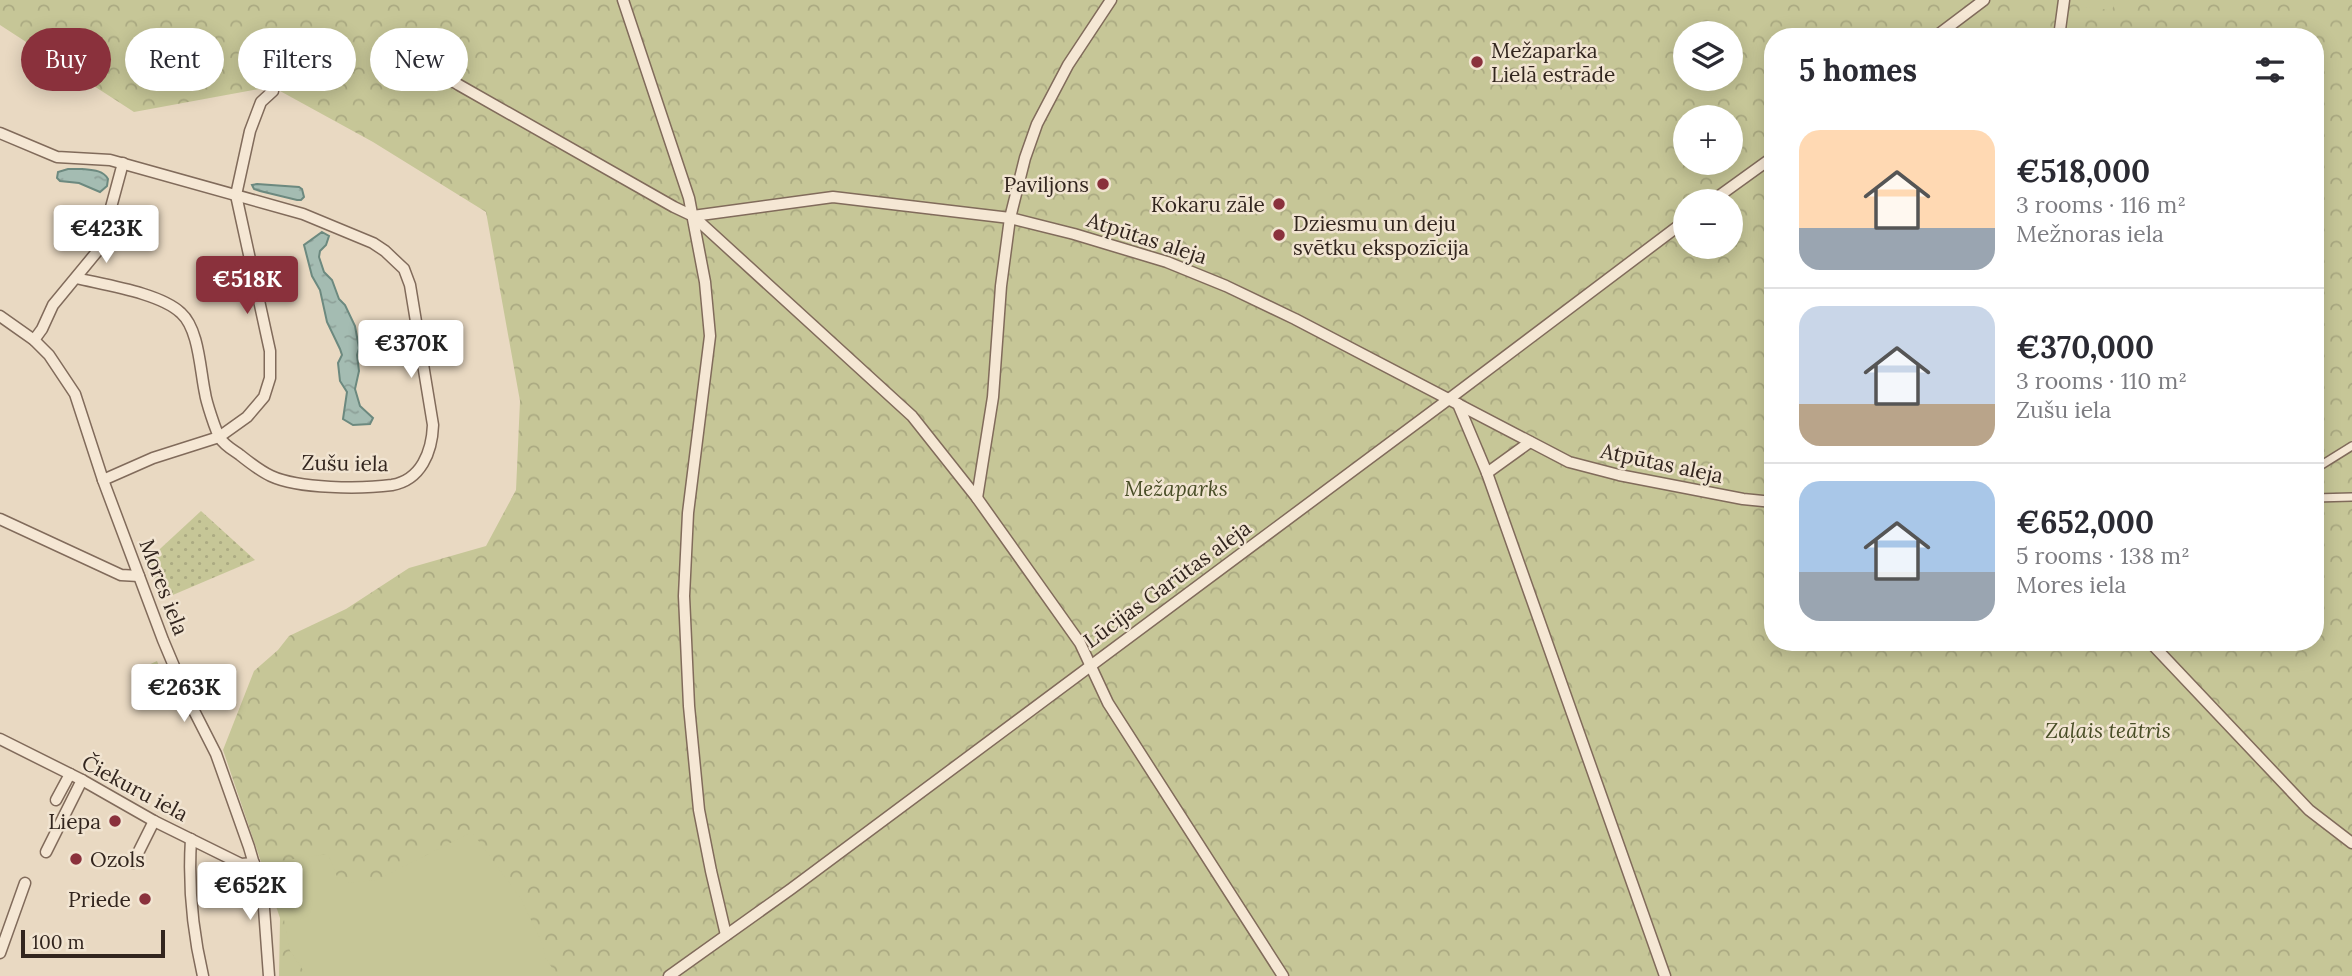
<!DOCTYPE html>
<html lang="en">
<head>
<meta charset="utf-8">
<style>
	body { margin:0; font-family:Lora,serif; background:#f2f2f3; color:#2b2b33; height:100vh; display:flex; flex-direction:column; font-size:26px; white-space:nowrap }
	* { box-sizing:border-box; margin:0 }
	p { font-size:23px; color:#7c7c81 }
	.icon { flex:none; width:38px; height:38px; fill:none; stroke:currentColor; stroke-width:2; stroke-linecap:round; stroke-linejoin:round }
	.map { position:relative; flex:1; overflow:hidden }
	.side { position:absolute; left:1764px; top:28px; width:560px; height:623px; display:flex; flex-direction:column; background:#fff; border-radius:28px; box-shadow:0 4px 18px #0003 }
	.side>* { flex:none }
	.banner { position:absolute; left:21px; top:28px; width:665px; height:63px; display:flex; gap:14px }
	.buttons { position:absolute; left:1673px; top:21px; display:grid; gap:14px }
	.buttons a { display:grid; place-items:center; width:70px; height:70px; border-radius:50%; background:#fff; box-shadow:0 4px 18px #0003; font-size:35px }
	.scale { position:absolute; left:21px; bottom:18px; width:144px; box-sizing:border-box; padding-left:7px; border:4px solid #32251e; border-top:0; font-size:19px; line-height:24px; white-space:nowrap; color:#32251e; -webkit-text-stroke:5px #f1e4d1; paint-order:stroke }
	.price { position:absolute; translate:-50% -60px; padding:0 16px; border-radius:7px; background:#fff; color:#222; font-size:23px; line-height:46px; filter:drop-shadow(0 2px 4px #0008) }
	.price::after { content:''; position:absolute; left:50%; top:42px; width:21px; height:16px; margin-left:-10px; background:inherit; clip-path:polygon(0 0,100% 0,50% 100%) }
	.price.current { background:#8a313c; color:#fff }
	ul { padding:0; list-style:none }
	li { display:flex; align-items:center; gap:21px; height:175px; padding:0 35px }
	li+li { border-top:2px solid #e1e1e2 }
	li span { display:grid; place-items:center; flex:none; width:196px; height:140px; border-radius:21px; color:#555 }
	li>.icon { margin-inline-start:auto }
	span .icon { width:84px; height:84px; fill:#fffc; stroke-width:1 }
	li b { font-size:30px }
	h2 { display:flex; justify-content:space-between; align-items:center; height:84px; padding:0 35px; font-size:30px }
	.chip { padding:0 24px; border-radius:32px; background:#fff; box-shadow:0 4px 18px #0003; font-size:24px; line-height:63px }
	.chip.current { background:#8a313c; color:#fff }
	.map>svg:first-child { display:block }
</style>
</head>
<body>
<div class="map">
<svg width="2352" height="976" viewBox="0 0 2352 976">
	<defs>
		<pattern id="grass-dots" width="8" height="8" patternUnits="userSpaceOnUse" patternTransform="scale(1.75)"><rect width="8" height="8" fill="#c6c697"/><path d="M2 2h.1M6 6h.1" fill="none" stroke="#abaa82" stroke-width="1.8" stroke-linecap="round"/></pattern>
		<pattern id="park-crowns" width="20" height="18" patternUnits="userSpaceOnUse" patternTransform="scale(1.75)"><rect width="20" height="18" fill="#c6c697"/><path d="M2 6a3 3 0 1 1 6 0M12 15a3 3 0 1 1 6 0" fill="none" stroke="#abaa82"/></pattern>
		<pattern id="water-ripples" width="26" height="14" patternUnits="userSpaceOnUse" patternTransform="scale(1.75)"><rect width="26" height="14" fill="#a4bcb2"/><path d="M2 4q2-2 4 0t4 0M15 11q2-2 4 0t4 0" fill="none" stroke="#8ea199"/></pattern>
	</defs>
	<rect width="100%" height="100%" fill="#e9d9c2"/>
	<polygon fill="url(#grass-dots)" points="201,511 255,560 161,600 148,560"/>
	<g fill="url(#park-crowns)" fill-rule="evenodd">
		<path d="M 0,0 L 2352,0 L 2352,976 L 279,976 L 280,918 L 223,750 L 254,671 L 278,650 L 289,636 L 346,609 L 409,568 L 486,546 L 516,490 L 520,401 L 486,212 L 373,142 L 280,91 L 259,89 L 134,112 L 0,25 ZM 1685,33 L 1731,33 L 1731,79 L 1685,79 ZM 1773,37 L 2315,37 L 2315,642 L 1773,642 ZM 1685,117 L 1731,117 L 1731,163 L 1685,163 ZM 1685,201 L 1731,201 L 1731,247 L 1685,247 Z"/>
		<polygon points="157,661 165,681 158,684 148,678 144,667"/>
	</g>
	<g fill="#c6c697">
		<polygon points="2079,0 2116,0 2112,10 2081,7"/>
		<polygon points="472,832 521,899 542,943 545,958 558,976 304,976 305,973 290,951 273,862 328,854 338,879 346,883 377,880"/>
	</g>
	<g fill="url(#water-ripples)" stroke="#6c897f" stroke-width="2">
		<path d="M 82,169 C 92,170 103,170 108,179 L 107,186 L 100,192 L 79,183 L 60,181 L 57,178 L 58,172 L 68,169 Z"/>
		<polygon points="257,184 299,187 302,189 304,197 301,200 297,200 260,191 254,189 252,185"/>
		<polygon points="322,232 329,236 326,245 320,251 319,257 324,272 332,280 339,299 345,305 355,326 359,348 357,355 359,371 355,389 360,406 373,418 370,424 353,425 343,419 347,392 340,381 338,363 342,355 340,349 327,322 320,290 312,276 304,245"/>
	</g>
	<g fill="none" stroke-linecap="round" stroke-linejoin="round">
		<defs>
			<g id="pedestrian">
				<polyline points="2315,469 2352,446"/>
				<polyline points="2315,498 2352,497"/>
			</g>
			<g id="minor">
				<polyline points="623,0 689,198 705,282 710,336 688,513 684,596 689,706 699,810 711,871 726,935"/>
				<polyline points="1935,37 1984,0"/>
				<polyline points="2059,37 2064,0"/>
				<polyline points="391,43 459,85 674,207 693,216 912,416 977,498 1080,643 1108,703 1283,976"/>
				<path d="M 0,133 L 57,157 L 110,160 L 303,214 L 373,243 L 385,251 L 404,269 L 410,285 L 433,425 C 432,452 421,480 392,485 C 361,489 299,489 271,476 C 260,471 250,463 240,455 C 233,450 224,445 220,438 C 216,432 206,401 205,393 C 200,370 199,329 181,313 C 160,293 105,285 76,278"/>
				<polyline points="1712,201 1773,157"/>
				<polyline points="693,216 833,197 1010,218 1074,234 1167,262 1226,286 1295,319 1569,462 1619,475 1743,499 1773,502"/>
				<polyline points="0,316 34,340 49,355 75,394 103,480 163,640 187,697 216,754 249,847 263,895 269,976"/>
				<polyline points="34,340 42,329 53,305 100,248 123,163"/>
				<polyline points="1458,404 1487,473 1665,976"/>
				<polyline points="1487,473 1530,442"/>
				<polyline points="103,480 153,458 219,437 247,417 264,397 270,378 270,351 236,195 250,131 261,102 273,91"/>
				<polyline points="977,498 993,397 1001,286 1010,218 1025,158 1037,124 1068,65 1111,0"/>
				<polyline points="0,519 121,575 139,576"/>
				<polyline points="2150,642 2309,810 2352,843"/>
				<polyline points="0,739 82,780 154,821 241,864 254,863"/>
				<polyline points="56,800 70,774"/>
				<path d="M 191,839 C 188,887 192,929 203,976"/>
				<polyline points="46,852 82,780"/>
				<polyline points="133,863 154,821"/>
				<polyline points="0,953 25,883"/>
				<polyline points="669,976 791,889 1449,399 1685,221"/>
			</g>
		</defs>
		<use href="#pedestrian" stroke="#816b5b" stroke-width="10"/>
		<use href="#minor" stroke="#816b5b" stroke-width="13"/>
		<use href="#pedestrian" stroke="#f5e7d4" stroke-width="7"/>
		<use href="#minor" stroke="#f5e7d4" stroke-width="10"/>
	</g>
	<g fill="#8a313c" stroke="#f1e4d1" stroke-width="2.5">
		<circle cx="1477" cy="62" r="7"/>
		<circle cx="1103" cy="184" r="7"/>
		<circle cx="1279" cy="204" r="7"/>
		<circle cx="1279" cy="235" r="7"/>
		<circle cx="115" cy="821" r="7"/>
		<circle cx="76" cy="859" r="7"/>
		<circle cx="145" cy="899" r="7"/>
	</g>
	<g text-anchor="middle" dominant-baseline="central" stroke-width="5" stroke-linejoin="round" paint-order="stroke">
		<g font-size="21" fill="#32251e" stroke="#f1e4d1" text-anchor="end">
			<text x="1491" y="50" text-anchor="start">Mežaparka<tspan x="1491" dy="24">Lielā estrāde</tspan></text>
			<text x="1089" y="184">Paviljons</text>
			<text x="1265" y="204">Kokaru zāle</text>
			<text x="1293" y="223" text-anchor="start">Dziesmu un deju<tspan x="1293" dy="24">svētku ekspozīcija</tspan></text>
			<text x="101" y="821">Liepa</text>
			<text x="90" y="859" text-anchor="start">Ozols</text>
			<text x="131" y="899">Priede</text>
		</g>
		<g font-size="21" fill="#32251e" stroke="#f1e4d1">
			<text transform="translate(1147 238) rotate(18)">Atpūtas aleja</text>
			<text transform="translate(345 463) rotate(1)">Zušu iela</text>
			<text transform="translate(1662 463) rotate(12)">Atpūtas aleja</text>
			<text transform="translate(1167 584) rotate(-36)">Lūcijas Garūtas aleja</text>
			<text transform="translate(164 587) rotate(69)">Mores iela</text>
			<text transform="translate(135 788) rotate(28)">Čiekuru iela</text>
		</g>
		<g font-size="21" font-style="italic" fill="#484d26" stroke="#f1e4d1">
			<text x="1176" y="488">Mežaparks</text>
			<text x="2108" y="730">Zaļais teātris</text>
		</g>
	</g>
</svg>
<div class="buttons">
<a><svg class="icon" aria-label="layers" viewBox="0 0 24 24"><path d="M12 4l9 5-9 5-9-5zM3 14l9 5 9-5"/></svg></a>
<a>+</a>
<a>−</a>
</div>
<div class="scale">100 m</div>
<b class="price" style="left:106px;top:265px">€423K</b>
<b class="price current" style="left:247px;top:316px">€518K</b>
<b class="price" style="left:411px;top:380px">€370K</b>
<b class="price" style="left:184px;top:724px">€263K</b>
<b class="price" style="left:250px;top:922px">€652K</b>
<div class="banner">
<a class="chip current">Buy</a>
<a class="chip">Rent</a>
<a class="chip">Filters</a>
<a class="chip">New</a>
</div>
<section class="side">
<h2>5 homes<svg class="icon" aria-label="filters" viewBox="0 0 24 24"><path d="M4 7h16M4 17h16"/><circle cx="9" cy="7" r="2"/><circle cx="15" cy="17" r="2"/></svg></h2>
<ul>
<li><span style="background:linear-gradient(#ffd9b3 70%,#9aa5b1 0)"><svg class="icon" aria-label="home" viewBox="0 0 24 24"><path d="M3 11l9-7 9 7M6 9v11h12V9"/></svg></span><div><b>€518,000</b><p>3 rooms · 116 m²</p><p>Mežnoras iela</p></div></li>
<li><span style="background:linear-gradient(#c9d6e8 70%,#b9a48a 0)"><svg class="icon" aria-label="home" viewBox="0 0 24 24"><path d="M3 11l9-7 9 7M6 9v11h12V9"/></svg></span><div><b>€370,000</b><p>3 rooms · 110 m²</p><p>Zušu iela</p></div></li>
<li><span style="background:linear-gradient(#a9c7e8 65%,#9aa5b1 0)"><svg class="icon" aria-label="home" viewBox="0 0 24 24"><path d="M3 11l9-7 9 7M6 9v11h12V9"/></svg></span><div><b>€652,000</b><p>5 rooms · 138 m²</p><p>Mores iela</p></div></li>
</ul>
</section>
</div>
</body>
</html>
